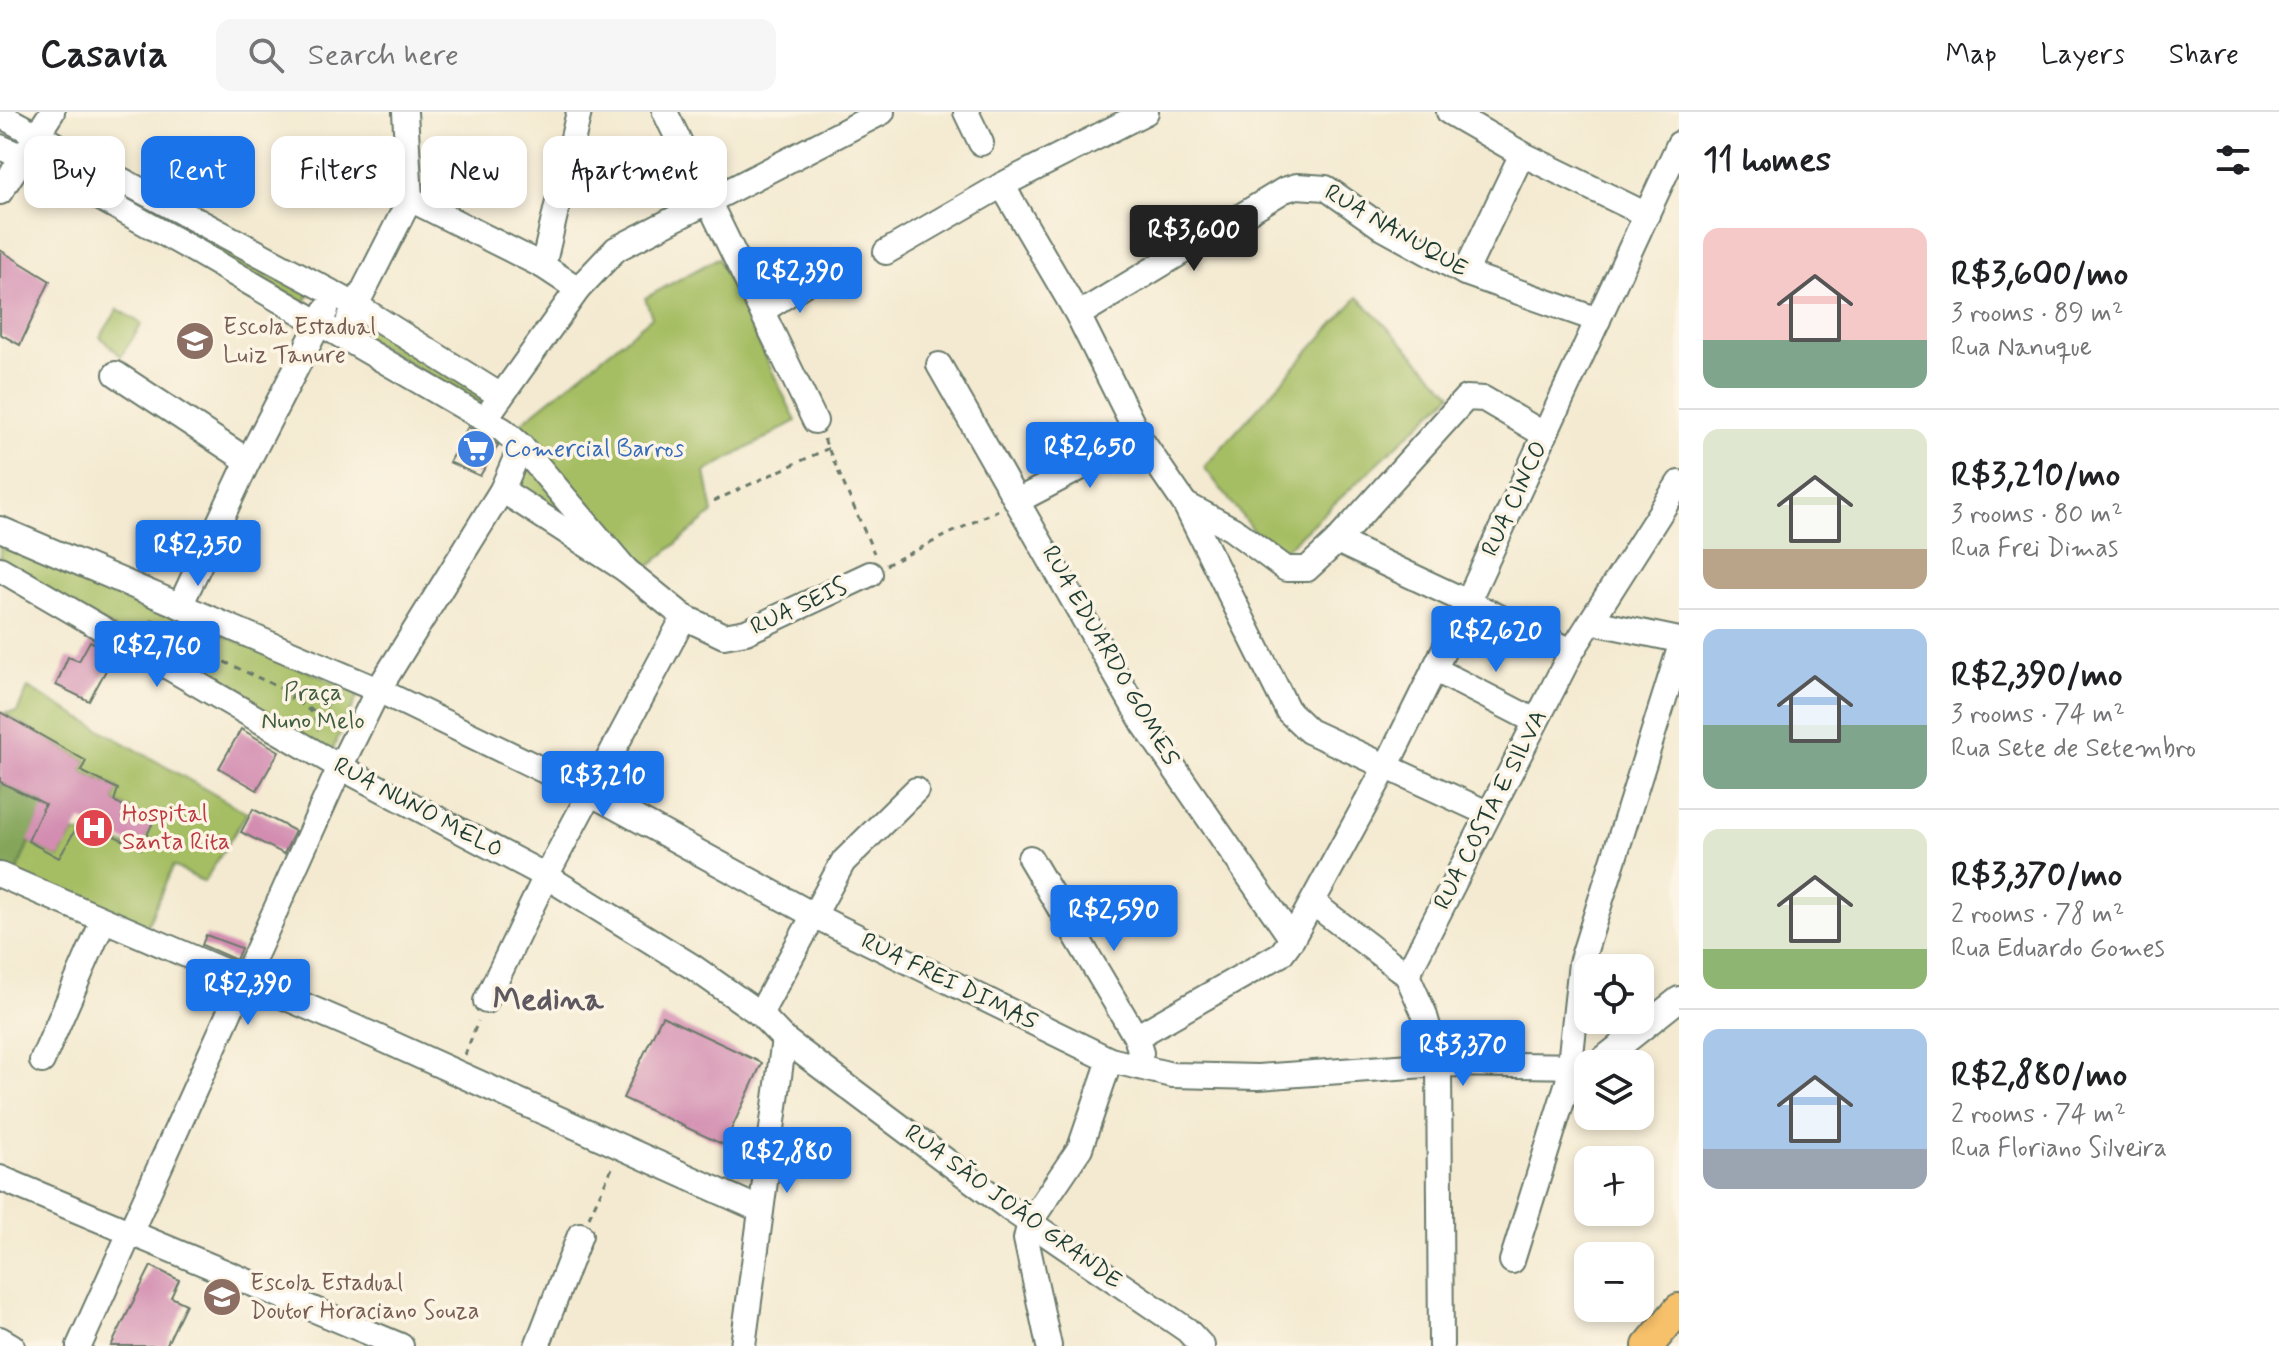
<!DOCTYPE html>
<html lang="en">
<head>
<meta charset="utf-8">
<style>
	body { margin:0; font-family:Mynerve,sans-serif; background:#f6f6f6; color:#202124; height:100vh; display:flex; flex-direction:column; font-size:30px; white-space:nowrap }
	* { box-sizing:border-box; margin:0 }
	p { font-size:26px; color:#757577 }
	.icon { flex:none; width:44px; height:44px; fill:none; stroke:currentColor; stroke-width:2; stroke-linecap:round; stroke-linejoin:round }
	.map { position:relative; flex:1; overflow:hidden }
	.sheet { display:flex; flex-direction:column; background:#fff; width:600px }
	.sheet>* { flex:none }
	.banner { position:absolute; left:24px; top:24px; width:760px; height:72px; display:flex; gap:16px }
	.tools { position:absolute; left:1574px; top:842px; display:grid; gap:16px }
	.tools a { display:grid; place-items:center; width:80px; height:80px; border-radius:16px; background:#fff; box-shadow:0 4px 12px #0003; font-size:40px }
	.price { position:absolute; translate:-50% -68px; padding:0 18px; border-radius:8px; background:#1a73e8; color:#fff; font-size:26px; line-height:52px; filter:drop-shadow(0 2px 4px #0008) }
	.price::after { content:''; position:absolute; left:50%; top:48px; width:24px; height:18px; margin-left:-12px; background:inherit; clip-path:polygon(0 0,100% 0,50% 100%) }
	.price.active { background:#222; color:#fff }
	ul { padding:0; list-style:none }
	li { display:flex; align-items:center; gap:24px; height:200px; padding:0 24px }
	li+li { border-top:2px solid #e0e0e0 }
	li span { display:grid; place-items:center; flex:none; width:224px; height:160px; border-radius:16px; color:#555 }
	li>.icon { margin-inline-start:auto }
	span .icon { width:96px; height:96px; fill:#fffc; stroke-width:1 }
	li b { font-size:34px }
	h2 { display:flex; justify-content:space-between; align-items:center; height:96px; padding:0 24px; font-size:34px }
	.pill { padding:0 28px; border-radius:16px; background:#fff; box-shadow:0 4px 12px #0003; font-size:28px; line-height:72px }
	.pill.active { background:#1a73e8; color:#fff }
	header { display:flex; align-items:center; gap:48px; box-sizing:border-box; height:112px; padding:0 40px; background:#fff; border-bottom:2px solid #e0e0e0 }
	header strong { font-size:38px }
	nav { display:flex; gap:44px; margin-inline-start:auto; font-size:28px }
	.search { width:560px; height:72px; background:#f6f6f6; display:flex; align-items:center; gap:20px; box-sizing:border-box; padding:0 28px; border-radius:16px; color:#757577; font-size:30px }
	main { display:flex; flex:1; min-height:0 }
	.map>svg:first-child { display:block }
</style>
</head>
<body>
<header>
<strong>Casavia</strong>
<div class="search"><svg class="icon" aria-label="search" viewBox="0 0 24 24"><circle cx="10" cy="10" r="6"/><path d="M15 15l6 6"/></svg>Search here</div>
<nav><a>Map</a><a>Layers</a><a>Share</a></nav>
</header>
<main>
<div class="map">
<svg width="1679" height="1234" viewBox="0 0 1679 1234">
	<rect width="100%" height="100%" fill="#fcf5e5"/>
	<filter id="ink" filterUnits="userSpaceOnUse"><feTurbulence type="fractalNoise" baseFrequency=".0125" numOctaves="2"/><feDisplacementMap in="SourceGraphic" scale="16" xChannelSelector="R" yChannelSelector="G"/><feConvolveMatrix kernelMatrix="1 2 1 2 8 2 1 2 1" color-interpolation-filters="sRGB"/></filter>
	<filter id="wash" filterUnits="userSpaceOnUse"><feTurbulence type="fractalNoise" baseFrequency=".006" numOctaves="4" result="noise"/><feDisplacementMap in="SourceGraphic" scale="32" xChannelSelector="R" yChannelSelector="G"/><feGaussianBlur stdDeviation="1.8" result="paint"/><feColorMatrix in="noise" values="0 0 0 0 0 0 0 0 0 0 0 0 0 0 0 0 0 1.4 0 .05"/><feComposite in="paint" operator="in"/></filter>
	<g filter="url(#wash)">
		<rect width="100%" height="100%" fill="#f4ead1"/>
		<g fill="#a6be64" stroke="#627e4c" stroke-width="2">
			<polygon points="43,32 310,181 302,196 35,46"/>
			<polygon points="718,146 796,309 705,360 713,401 639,463 521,311 652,205 645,186"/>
			<polygon points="1358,185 1452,282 1275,447 1204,355"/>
			<polygon points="118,197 142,212 121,244 100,225"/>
			<polygon points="358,201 491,282 482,294 349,216"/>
			<polygon points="529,351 585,420 515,374"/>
			<polygon points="0,429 359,581 331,641 0,452"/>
			<polygon points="28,576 247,701 204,770 173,754 145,819 16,761 28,729 59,746 74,720 140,737 153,710 114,689 118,676 81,659 86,649 2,601 17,600"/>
		</g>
		<polygon fill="#84a55a" stroke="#527147" stroke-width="2" points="0,670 54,697 40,704 16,761 0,754"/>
		<g id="blocks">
			<g fill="#d38db1">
				<polygon points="0,138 50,169 20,233 0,222"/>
				<polygon points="468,315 498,333 480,364 449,350"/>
				<polygon points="90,529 115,542 89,589 56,573 68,545 79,549"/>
				<polygon points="0,600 86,649 81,659 118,677 114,689 153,710 141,737 81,708 59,746 28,729 45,692 0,670"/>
				<polygon points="241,617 279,639 257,678 219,656"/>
				<polygon points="253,697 295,719 284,742 241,720"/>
				<polygon points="206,823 241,836 236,848 202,833"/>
				<polygon points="662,904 762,951 724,1033 623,986"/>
				<polygon points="151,1154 179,1168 171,1185 186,1192 166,1234 111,1234"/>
			</g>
		</g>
	</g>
	<g filter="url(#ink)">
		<use href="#blocks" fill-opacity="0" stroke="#6a7a6b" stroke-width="2"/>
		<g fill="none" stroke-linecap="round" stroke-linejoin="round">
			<defs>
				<g id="minor">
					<polyline points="665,0 815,309"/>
					<polyline points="966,0 981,31"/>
					<polyline points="1449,0 1522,42 1647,103"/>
					<polyline points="0,3 357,194 501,284"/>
					<polyline points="0,35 41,53 199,141 503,318 521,334 626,458"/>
					<polyline points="1002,73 1078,203 1139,325 1185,392 1288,599 1309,619 1487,701"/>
					<polyline points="0,80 52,0"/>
					<polyline points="410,87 543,154 578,177"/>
					<polyline points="886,140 1002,73 1146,0"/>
					<polyline points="543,154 579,0"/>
					<polyline points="1465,161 1522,42"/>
					<polyline points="762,199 812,167"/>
					<polyline points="1078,203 1284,78 1297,74 1326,76 1383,116 1465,161 1598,208"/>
					<polyline points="349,207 410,87 405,0"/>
					<polyline points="939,253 1144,612 1292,827"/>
					<polyline points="116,262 248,349"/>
					<polyline points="492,297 578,177 616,137 882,0"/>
					<polyline points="502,378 626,458 684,505 724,524 746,520 870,462"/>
					<polyline points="1019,388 1139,325"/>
					<polyline points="1185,392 1232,417 1286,457 1307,457 1337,429 1572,539"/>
					<polyline points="0,417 378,578 590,681 815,804 1110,948 1172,963 1258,965 1439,952 1588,954"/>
					<polyline points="1337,429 1466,286 1484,287 1545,323"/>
					<polyline points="0,457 340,655 546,764 693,855 760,902 784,927 1010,1097 1187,1218 1202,1234"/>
					<polyline points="180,494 248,349 326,198"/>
					<polyline points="1593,510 1679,528"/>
					<polyline points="1434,557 1535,609"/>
					<polyline points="1030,746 1136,925 1141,941"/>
					<polyline points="0,763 373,923 761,1098"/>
					<polyline points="1313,791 1407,863 1424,901 1439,952 1441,1234"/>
					<polyline points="1407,863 1572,539 1679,371"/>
					<polyline points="486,889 546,764 684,505"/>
					<polyline points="760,902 843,750 916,678"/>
					<polyline points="1136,925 1281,842 1292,827 1387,653 1468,489 1679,32"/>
					<polyline points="42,949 103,809"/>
					<polyline points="1597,952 1679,887"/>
					<polyline points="0,1066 401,1234"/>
					<polyline points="1512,1149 1568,970 1581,851 1679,539"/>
					<polyline points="0,1227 12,1234"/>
					<polyline points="79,1234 340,655 378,578 502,378 521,334"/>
					<polyline points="537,1234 580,1123"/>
					<polyline points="743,1234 784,927"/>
					<polyline points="1049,1234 1026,1127 1030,1110 1080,1036 1110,948"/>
				</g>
				<polyline id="major" points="1648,1234 1679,1197"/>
			</defs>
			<use href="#minor" stroke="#6a7a6b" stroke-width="28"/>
			<use href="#major" stroke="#6a7a6b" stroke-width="34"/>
			<g stroke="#6a7a6b" stroke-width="3" stroke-dasharray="6 6" stroke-linecap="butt">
				<polyline points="824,327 874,441"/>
				<polyline points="714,389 829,336"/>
				<polyline points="886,453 998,398"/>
				<polyline points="146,518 148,509 155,509 175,526 214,545 216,532"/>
				<polyline points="162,527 175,526"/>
				<polyline points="208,556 214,545 293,582"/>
				<path d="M 309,596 L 322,604 L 328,590 L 296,576 L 291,587 C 307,595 315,600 319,618"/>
				<polyline points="465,943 478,909"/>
				<polyline points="589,1105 613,1054"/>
			</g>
			<use href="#minor" stroke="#fff" stroke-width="24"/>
			<use href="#major" stroke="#f7c06b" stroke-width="30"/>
		</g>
	</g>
	<defs>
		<symbol id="school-disc" viewBox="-11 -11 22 22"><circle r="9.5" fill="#8d6e63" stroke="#fcf5e5"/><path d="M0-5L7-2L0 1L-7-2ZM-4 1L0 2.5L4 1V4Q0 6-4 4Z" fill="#fff"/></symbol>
		<symbol id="supermarket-disc" viewBox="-11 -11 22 22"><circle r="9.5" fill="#3f7fe0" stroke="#fcf5e5"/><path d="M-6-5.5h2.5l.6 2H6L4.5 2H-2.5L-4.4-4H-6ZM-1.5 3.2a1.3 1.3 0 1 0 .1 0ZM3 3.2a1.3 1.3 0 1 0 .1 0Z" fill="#fff"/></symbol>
		<symbol id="hospital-disc" viewBox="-11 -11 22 22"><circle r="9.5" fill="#e0444e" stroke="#fcf5e5"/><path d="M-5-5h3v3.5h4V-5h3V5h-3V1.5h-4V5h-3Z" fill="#fff"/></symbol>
	</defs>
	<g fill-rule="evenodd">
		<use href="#school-disc" x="173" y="207" width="44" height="44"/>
		<use href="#supermarket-disc" x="454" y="315" width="44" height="44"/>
		<use href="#hospital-disc" x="72" y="694" width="44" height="44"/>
		<use href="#school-disc" x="200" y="1163" width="44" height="44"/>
	</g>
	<g text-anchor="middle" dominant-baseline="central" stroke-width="7" stroke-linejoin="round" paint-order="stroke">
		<g font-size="24" fill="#1f3d34" stroke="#fcf5e5">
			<text transform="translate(1396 119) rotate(30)">RUA NANUQUE</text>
			<text transform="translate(1515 387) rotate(-65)">RUA CINCO</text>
			<text transform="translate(799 495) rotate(-25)">RUA SEIS</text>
			<text transform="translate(1110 544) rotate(60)">RUA EDUARDO GOMES</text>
			<text transform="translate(418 696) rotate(28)">RUA NUNO MELO</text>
			<text transform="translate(1491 698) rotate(-63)">RUA COSTA E SILVA</text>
			<text transform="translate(949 870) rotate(26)">RUA FREI DIMAS</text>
			<text transform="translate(1013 1095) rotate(36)">RUA SÃO JOÃO GRANDE</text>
		</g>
		<g font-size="24" fill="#785e54" stroke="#fcf5e5" text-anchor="start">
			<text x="223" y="215">Escola Estadual<tspan x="223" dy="28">Luiz Tanure</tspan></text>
			<text x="250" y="1171">Escola Estadual<tspan x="250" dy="28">Doutor Horaciano Souza</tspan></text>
		</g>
		<g font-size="24" fill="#366cbe" stroke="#fcf5e5" text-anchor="start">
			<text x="504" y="337">Comercial Barros</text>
		</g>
		<g font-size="24" fill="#415d40" stroke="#fcf5e5">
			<text x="313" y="581">Praça<tspan x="313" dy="28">Nuno Melo</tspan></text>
		</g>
		<g font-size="24" fill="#be3a42" stroke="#fcf5e5" text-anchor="start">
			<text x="122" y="702">Hospital<tspan x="122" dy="28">Santa Rita</tspan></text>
		</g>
		<g font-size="32" font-weight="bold" fill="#5e5960" stroke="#fcf5e5">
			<text x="548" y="888">Medina</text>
		</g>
	</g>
</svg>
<div class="tools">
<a><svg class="icon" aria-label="locate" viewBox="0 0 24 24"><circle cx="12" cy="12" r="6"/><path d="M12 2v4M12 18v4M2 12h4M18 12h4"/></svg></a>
<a><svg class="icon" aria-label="layers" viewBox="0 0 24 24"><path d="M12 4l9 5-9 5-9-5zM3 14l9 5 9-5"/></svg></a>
<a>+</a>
<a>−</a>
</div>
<b class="price active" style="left:1194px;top:161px">R$3,600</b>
<b class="price" style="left:800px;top:203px">R$2,390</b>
<b class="price" style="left:1090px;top:378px">R$2,650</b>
<b class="price" style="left:198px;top:476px">R$2,350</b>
<b class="price" style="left:1496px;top:562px">R$2,620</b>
<b class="price" style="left:157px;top:577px">R$2,760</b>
<b class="price" style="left:603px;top:707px">R$3,210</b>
<b class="price" style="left:1114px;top:841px">R$2,590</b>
<b class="price" style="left:248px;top:915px">R$2,390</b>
<b class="price" style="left:1463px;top:976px">R$3,370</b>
<b class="price" style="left:787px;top:1083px">R$2,880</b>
<div class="banner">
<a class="pill">Buy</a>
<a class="pill active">Rent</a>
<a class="pill">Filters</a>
<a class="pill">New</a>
<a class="pill">Apartment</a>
</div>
</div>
<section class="sheet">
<h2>11 homes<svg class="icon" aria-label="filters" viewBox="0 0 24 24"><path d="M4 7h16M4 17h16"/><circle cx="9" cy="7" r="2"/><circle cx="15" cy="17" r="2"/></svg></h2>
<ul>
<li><span style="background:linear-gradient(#f6c9c9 70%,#7fa58c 0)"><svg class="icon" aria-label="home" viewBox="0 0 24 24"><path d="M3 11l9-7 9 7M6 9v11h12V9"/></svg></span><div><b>R$3,600/mo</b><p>3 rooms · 89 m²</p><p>Rua Nanuque</p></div></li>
<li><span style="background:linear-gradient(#dfe7d0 75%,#b9a48a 0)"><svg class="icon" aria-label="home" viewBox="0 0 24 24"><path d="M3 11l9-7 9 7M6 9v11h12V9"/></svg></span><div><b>R$3,210/mo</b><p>3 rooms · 80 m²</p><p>Rua Frei Dimas</p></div></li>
<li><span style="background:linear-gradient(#a9c7e8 60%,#7fa58c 0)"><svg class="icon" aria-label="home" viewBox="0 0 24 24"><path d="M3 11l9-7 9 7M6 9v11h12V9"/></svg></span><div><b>R$2,390/mo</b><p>3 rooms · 74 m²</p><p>Rua Sete de Setembro</p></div></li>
<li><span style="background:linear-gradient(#dfe7d0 75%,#8fb573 0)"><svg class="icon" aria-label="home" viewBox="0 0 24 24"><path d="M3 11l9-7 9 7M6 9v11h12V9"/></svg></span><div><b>R$3,370/mo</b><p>2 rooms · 78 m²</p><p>Rua Eduardo Gomes</p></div></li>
<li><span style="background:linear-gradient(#a9c7e8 75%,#9aa5b1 0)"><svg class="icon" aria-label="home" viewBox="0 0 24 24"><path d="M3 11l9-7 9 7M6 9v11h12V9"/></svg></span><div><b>R$2,880/mo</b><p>2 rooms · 74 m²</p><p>Rua Floriano Silveira</p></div></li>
</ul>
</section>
</main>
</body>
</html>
